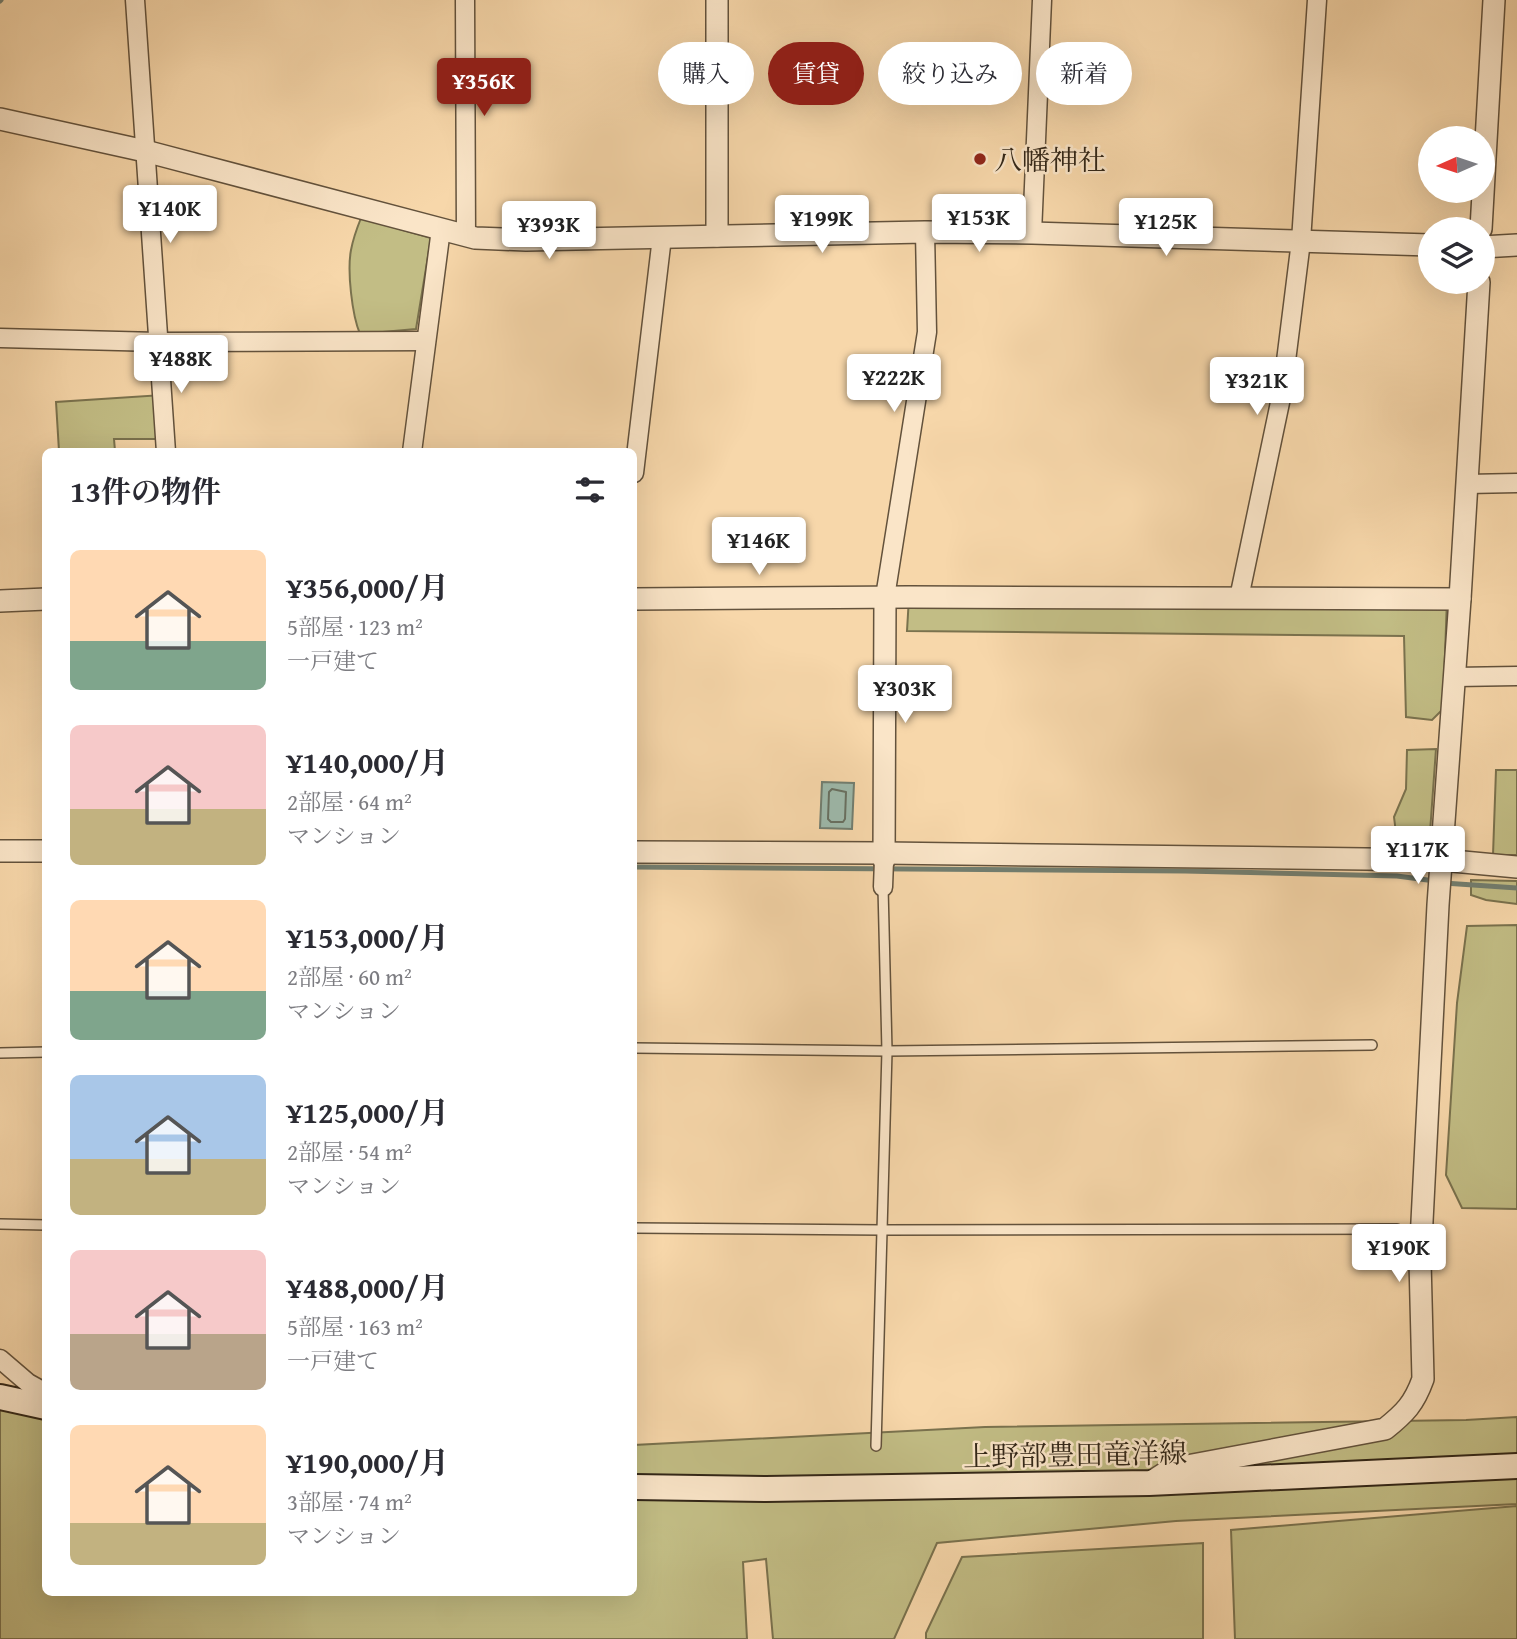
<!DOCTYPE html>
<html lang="ja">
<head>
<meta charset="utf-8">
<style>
	body { margin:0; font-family:"Gentium Book Plus","Noto Serif JP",serif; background:#f7f7f7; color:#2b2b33; height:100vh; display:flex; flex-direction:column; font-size:26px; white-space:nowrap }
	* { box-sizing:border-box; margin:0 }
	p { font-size:23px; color:#7c7c81 }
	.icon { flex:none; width:38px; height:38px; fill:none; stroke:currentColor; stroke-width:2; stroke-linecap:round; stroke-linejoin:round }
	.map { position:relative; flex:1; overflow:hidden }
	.sheet { position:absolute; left:42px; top:448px; width:595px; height:1148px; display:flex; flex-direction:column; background:#fff; border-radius:10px; box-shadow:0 7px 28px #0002 }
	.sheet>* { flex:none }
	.banner { position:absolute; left:658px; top:42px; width:665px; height:63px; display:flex; gap:14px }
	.needle { width:46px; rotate:267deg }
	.controls { position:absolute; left:1418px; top:126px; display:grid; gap:14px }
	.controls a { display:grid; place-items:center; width:77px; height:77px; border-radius:50%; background:#fff; box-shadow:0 7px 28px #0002; font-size:35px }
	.price { position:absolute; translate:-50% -60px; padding:0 16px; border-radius:7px; background:#fff; color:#222; font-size:23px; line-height:46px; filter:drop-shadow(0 2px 4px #0008) }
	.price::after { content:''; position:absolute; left:50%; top:42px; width:21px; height:16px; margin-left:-10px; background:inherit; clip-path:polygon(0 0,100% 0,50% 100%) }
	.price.active { background:#8f2418; color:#fff }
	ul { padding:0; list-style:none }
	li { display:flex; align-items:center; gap:21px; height:175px; padding:0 28px }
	li span { display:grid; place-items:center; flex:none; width:196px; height:140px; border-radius:10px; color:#555 }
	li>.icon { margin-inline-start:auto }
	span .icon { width:84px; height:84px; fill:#fffc; stroke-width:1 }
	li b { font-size:30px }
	h2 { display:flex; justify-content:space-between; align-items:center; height:84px; padding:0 28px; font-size:30px }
	.pill { padding:0 24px; border-radius:32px; background:#fff; box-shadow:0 7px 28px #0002; font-size:24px; line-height:63px }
	.pill.active { background:#8f2418; color:#fff }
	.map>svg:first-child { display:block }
</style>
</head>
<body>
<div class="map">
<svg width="1517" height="1639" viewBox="0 0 1517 1639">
	<rect width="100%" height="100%" fill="#f7d7aa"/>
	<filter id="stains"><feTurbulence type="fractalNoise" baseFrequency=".00286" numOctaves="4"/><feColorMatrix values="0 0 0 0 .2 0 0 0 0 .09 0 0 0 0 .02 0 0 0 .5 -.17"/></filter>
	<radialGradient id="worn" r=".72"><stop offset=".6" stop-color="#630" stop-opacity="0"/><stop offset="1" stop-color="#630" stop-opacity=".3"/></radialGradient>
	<g fill="#c2bd85" stroke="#7a724e" stroke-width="2">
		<path d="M 361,218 L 431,238 L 416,329 L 360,334 C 352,315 347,271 351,250 C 353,239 357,228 361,218 Z"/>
		<polygon points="162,395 159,439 114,439 115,451 59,451 56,402"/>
		<polygon points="909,597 1447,599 1443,709 1432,720 1406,717 1404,636 907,631"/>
		<polygon points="1436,749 1428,860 1419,860 1397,841 1394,817 1406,789 1407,750"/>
		<polygon points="1496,770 1517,770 1517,855 1493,855"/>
		<polygon points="1471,880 1517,881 1517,904 1486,900 1471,895"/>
		<polygon points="1517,925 1517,1209 1462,1208 1446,1175 1457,1003 1467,926"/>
		<polygon points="0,1410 45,1412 46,1592 634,1592 634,1445 985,1427 1466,1420 1517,1417 1517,1504 1176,1521 937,1543 894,1639 773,1639 766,1559 743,1562 747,1639 0,1639"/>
		<polygon points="1517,1506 1517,1639 1235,1639 1231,1530"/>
		<polygon points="1203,1543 1203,1639 926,1639 926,1633 962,1557"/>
	</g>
	<polygon fill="#9db9ab" stroke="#727e70" stroke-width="2" points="822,782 854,783 852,829 820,828"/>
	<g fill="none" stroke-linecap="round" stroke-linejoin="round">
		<polygon stroke="#687061" stroke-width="2" points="832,789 846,792 845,819 843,822 831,822 828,819 829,792"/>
		<g stroke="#727e70" stroke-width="5">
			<polyline points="0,1 1,0"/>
			<polyline points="634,867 1185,871 1397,876 1435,881"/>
			<polyline points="1444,883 1517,888"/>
		</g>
		<defs>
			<g id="service">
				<polyline points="634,1048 887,1051 1372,1045"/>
				<polyline points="0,1053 46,1052"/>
				<polyline points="0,1224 46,1225"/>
				<polyline points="634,1228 882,1230 1397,1229"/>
				<polyline points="876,1446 887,1051 883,887"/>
			</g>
			<g id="minor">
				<polyline points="135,0 166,452"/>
				<polyline points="465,0 466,236"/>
				<polyline points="1032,233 1042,0"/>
				<polyline points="0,338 158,342 425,341"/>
				<polyline points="412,452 441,229"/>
				<polyline points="634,473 662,237"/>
				<polyline points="1467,484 1517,483"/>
				<polyline points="885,597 927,332 925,232"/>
				<polyline points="1239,598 1282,393 1301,241 1317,0"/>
				<polyline points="1455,677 1517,676"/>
				<polyline points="883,887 884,860"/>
				<polyline points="0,1359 28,1383 46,1393"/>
			</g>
			<g id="tertiary">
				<polyline points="717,0 717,236"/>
				<polyline points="0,119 145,151 475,238 526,240 925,232 1032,233 1430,245"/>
				<polyline points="1481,229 1494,0"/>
				<polyline points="1482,247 1517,245"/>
				<polyline points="634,599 909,597 1460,599"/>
				<polyline points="0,601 46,599"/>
				<polyline points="0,851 46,851"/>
				<polyline points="634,852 884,853 1442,860 1517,867"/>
				<polyline points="884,860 885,597"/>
				<path d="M 1151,1482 L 1165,1473 L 1187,1466 L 1385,1429 C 1405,1413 1414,1404 1423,1379 L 1420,1261 L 1438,905 L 1460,599 L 1479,282"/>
			</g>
			<g id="secondary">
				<polyline points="0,1397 46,1407"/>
				<polyline points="634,1487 766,1489 1149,1483 1517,1466"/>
			</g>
		</defs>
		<use href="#service" stroke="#63523c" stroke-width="12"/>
		<use href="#minor" stroke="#63523c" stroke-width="21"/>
		<use href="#tertiary" stroke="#63523c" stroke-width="24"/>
		<use href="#secondary" stroke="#322617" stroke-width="28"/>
		<use href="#service" stroke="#fae5c8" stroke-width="9"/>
		<use href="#minor" stroke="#fae5c8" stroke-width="18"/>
		<use href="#tertiary" stroke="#fae5c8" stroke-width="21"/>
		<use href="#secondary" stroke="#fae5c8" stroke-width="24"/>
	</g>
	<circle fill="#8f2418" stroke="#fae5c8" stroke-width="2.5" cx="980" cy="159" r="7"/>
	<g text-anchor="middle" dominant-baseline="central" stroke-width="5" stroke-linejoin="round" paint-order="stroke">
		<g font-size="28" fill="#322617" stroke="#fae5c8" text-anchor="start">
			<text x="994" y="159">八幡神社</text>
		</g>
		<g font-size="28" fill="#322617" stroke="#fae5c8">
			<text transform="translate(1075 1454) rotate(-1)">上野部豊田竜洋線</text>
		</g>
	</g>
	<rect width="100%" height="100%" filter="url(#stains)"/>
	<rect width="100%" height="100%" fill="url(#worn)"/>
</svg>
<div class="controls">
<a><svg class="needle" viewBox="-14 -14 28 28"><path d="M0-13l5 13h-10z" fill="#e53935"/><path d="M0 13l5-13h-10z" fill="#7c7c81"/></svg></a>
<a><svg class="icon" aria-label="layers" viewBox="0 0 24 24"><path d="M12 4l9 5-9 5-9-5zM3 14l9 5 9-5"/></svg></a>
</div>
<b class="price active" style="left:484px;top:118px">¥356K</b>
<b class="price" style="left:170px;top:245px">¥140K</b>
<b class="price" style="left:979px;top:254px">¥153K</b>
<b class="price" style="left:822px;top:255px">¥199K</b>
<b class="price" style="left:1166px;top:258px">¥125K</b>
<b class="price" style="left:549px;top:261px">¥393K</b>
<b class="price" style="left:181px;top:395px">¥488K</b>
<b class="price" style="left:894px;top:414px">¥222K</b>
<b class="price" style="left:1257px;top:417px">¥321K</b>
<b class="price" style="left:759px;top:577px">¥146K</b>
<b class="price" style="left:905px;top:725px">¥303K</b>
<b class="price" style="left:1418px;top:886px">¥117K</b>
<b class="price" style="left:1399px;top:1284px">¥190K</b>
<div class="banner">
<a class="pill">購入</a>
<a class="pill active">賃貸</a>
<a class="pill">絞り込み</a>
<a class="pill">新着</a>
</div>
<section class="sheet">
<h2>13件の物件<svg class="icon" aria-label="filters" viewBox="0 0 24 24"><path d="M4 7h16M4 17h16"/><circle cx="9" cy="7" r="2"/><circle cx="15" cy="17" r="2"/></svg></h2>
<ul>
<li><span style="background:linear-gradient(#ffd9b3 65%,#7fa58c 0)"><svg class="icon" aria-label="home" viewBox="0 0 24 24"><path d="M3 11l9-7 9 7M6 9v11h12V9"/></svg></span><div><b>¥356,000/月</b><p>5部屋 · 123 m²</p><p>一戸建て</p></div></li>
<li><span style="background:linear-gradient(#f6c9c9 60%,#c2b280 0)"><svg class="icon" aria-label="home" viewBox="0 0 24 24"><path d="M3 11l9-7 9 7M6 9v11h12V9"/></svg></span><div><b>¥140,000/月</b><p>2部屋 · 64 m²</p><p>マンション</p></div></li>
<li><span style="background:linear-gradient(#ffd9b3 65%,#7fa58c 0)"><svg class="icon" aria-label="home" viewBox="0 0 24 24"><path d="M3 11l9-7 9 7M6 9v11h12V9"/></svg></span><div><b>¥153,000/月</b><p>2部屋 · 60 m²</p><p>マンション</p></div></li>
<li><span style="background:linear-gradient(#a9c7e8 60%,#c2b280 0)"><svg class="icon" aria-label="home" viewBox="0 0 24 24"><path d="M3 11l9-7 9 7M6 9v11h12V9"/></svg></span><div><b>¥125,000/月</b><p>2部屋 · 54 m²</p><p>マンション</p></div></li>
<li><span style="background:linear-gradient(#f6c9c9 60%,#b9a48a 0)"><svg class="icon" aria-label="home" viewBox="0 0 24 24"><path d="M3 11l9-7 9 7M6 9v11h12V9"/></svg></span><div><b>¥488,000/月</b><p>5部屋 · 163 m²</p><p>一戸建て</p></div></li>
<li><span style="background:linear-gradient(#ffd9b3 70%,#c2b280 0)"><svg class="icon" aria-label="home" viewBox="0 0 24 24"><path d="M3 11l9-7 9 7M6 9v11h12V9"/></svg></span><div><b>¥190,000/月</b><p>3部屋 · 74 m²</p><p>マンション</p></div></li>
</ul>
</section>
</div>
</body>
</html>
